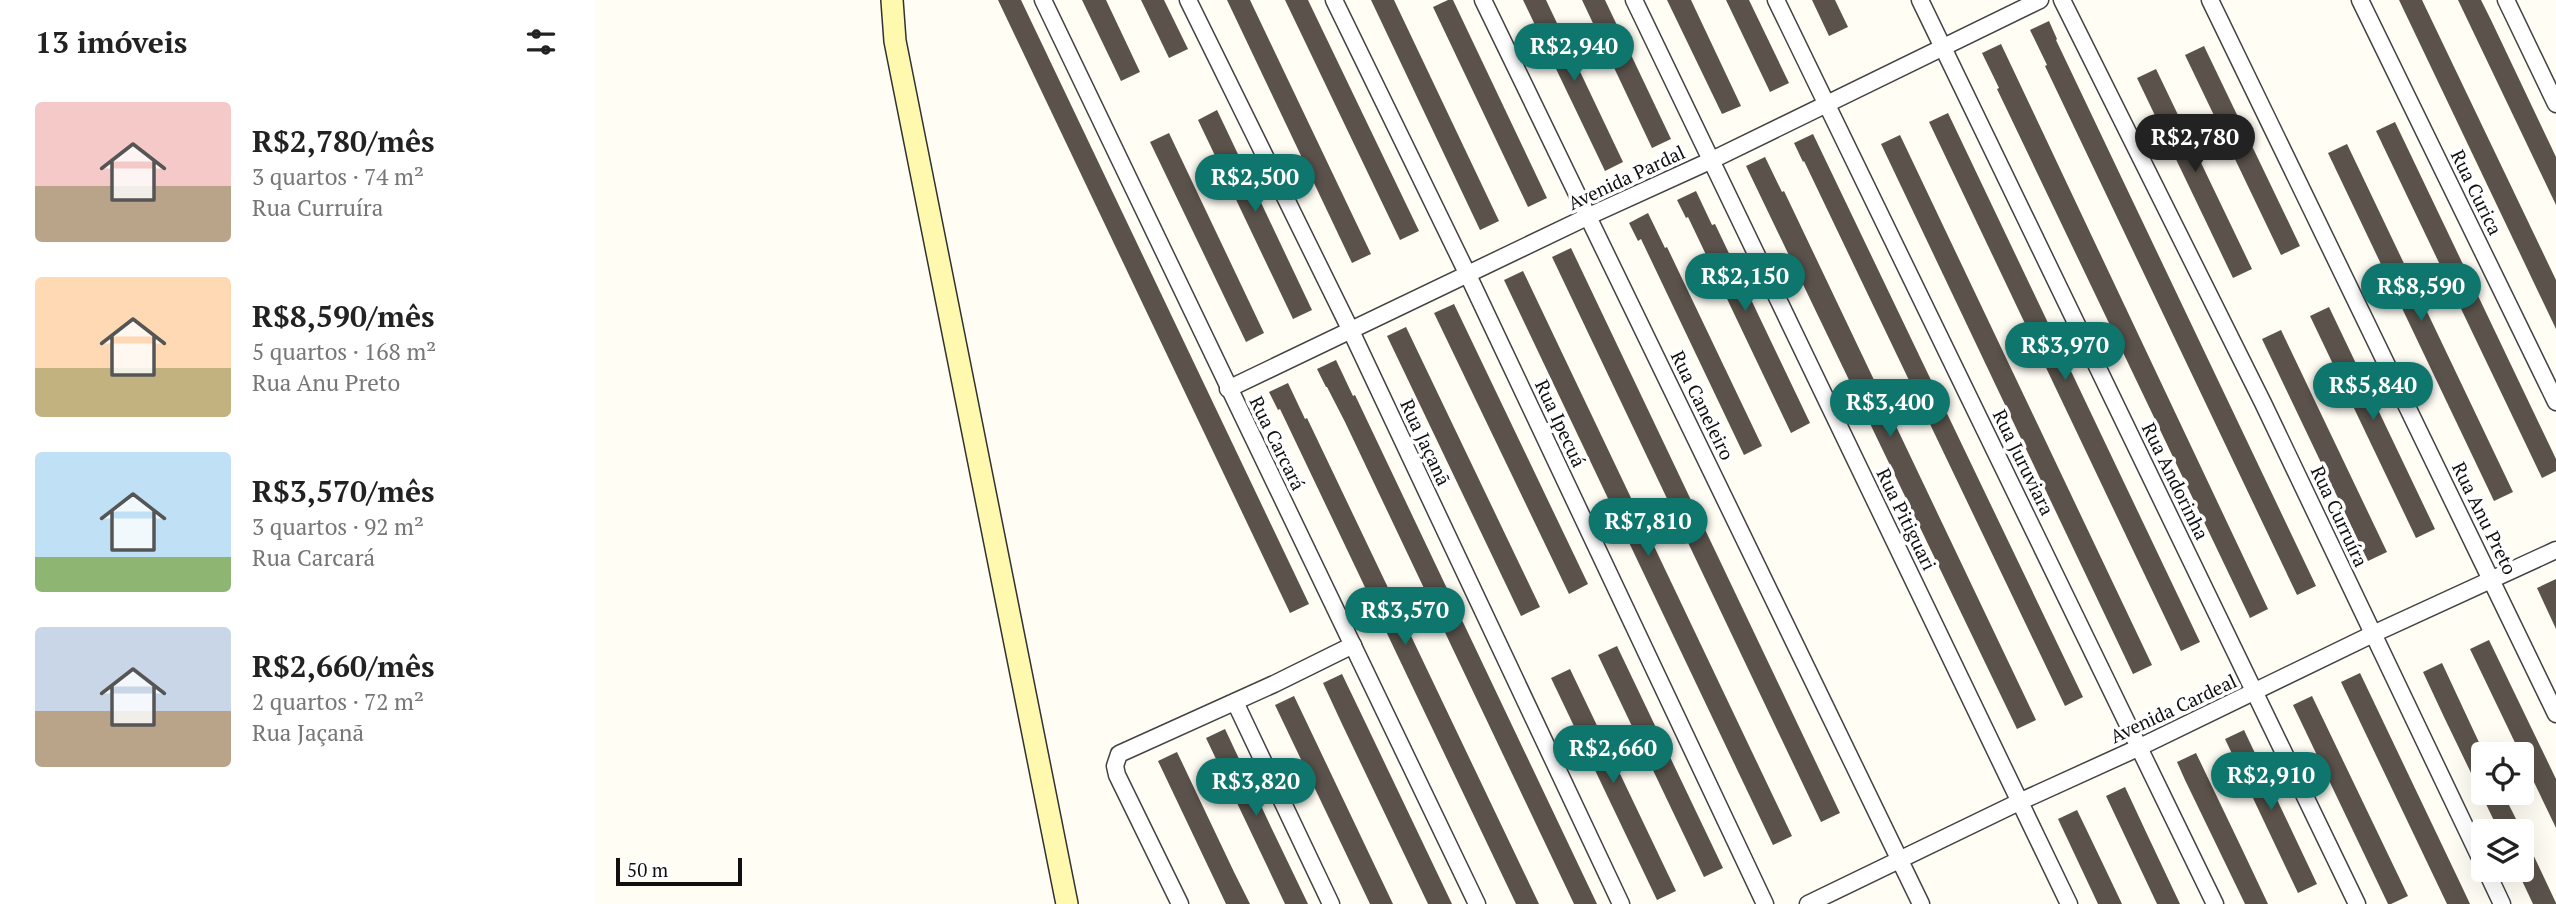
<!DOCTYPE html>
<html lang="pt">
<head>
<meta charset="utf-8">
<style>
	body { margin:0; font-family:"PT Serif",serif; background:#f6f6f6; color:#222; height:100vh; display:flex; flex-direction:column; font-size:26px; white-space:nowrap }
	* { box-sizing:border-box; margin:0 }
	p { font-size:23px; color:#767676 }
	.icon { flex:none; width:38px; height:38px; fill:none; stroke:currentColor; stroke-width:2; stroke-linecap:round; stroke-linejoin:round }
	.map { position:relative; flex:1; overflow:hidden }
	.sheet { display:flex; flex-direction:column; background:#fff; width:595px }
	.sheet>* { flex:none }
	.buttons { position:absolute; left:1876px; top:742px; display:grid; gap:14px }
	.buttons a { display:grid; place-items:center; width:63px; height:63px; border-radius:7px; background:#fff; box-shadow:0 7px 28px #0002; font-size:35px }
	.scale { position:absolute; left:21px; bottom:18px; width:126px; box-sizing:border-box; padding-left:7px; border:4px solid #101010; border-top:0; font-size:19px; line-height:24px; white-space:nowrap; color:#101010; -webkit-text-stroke:5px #fff; paint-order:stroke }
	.price { position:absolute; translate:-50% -60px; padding:0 16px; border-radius:24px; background:#0f766e; color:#fff; font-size:23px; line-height:46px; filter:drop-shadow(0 2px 4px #0008) }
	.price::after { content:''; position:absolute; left:50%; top:42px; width:21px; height:16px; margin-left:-10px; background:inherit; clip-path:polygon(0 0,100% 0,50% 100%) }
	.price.selected { background:#222; color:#fff }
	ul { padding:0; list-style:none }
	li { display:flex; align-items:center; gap:21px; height:175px; padding:0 35px }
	li span { display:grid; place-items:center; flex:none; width:196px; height:140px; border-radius:7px; color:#555 }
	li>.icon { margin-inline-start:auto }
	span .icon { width:84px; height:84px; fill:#fffc; stroke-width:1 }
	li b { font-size:30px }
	h2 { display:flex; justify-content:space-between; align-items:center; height:84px; padding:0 35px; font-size:30px }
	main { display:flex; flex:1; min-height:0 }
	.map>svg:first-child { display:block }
</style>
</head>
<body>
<main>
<section class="sheet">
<h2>13 imóveis<svg class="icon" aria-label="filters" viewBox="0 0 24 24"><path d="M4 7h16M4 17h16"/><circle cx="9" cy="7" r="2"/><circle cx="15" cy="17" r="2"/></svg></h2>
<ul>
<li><span style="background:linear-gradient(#f6c9c9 60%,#b9a48a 0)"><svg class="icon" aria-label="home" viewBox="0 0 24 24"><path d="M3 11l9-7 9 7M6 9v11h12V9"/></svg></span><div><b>R$2,780/mês</b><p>3 quartos · 74 m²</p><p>Rua Curruíra</p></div></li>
<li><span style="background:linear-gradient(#ffd9b3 65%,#c2b280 0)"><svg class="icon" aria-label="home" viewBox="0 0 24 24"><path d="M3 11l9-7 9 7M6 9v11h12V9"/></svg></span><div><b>R$8,590/mês</b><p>5 quartos · 168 m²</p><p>Rua Anu Preto</p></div></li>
<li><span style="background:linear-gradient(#bfe0f5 75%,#8fb573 0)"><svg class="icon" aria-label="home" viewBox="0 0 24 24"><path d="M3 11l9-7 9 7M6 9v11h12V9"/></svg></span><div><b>R$3,570/mês</b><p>3 quartos · 92 m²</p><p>Rua Carcará</p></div></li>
<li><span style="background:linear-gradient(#c9d6e8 60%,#b9a48a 0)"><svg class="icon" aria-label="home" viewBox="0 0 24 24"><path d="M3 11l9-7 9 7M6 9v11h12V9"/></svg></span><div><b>R$2,660/mês</b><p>2 quartos · 72 m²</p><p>Rua Jaçanã</p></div></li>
</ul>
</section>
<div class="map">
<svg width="1961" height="904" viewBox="0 0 1961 904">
	<rect width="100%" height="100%" fill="#fffdf4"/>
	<g fill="#5a524b">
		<polygon points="403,0 426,0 714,604 695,613"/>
		<polygon points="487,0 511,0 545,72 526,81"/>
		<polygon points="546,0 569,0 593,49 574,58"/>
		<polygon points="632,0 655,0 776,254 757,263"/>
		<polygon points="690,0 713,0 824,231 805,240"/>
		<polygon points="776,0 799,0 904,221 885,230"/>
		<polygon points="853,0 858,0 952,198 933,207 838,7"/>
		<polygon points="928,0 951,0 1028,162 1010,171"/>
		<polygon points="987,0 1010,0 1076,139 1057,148"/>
		<polygon points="1072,0 1096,0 1146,106 1127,114"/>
		<polygon points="1131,0 1154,0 1194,83 1175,92"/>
		<polygon points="1217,0 1240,0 1253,27 1234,36"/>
		<polygon points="1804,0 1827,0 1961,280 1961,329"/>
		<polygon points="1863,0 1886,0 1896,20 1961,157 1961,205"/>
		<polygon points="1454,21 1462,39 1461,40 1721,586 1702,595 1450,66 1452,65 1435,30"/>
		<polygon points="1406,44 1673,609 1655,618 1402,89 1404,88 1387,53"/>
		<polygon points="1609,46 1705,246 1686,255 1590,55"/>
		<polygon points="1561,69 1657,269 1638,278 1542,78"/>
		<polygon points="622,110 717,310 698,319 603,120"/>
		<polygon points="1353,113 1605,642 1586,651 1334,122"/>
		<polygon points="1800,122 1961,459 1961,471 1947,478 1781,131"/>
		<polygon points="574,133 669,333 651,342 555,142"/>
		<polygon points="1218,134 1488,697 1470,706 1209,161 1208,162 1199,143"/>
		<polygon points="1305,135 1557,665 1538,674 1286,144"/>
		<polygon points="1752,144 1918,492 1899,501 1733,153"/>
		<polygon points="1170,157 1187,192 1189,191 1441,720 1422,729 1151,166"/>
		<polygon points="1101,191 1117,225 1120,224 1215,423 1196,433 1093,217 1091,218 1082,200"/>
		<polygon points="1053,213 1070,248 1072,247 1167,446 1149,455 1046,239 1043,241 1034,223"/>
		<polygon points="976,248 1245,813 1226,822 957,257"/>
		<polygon points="928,271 1197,836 1178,845 909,280"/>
		<polygon points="859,304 993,584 974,594 839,313"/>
		<polygon points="1734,307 1840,529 1821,538 1715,316"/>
		<polygon points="811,327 945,607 926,616 792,336"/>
		<polygon points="1686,330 1792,552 1773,561 1667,339"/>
		<polygon points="741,360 758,396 760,395 1002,904 979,904 750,422 732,387 731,387 722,369"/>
		<polygon points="693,383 710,419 712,418 944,904 921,904 685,409 683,410 674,392"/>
		<polygon points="1961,579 1961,629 1942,588"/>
		<polygon points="1894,640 1961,779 1961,828 1875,649"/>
		<polygon points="1022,646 1128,868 1109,877 1003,655"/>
		<polygon points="1847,663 1888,751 1888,793 1908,793 1927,831 1904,831 1849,717 1828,672"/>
		<polygon points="975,669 1081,891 1062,900 956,678"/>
		<polygon points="1765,673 1868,889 1875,904 1852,904 1746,682"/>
		<polygon points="747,674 772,726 857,904 833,904 747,724 728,683"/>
		<polygon points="699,696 710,719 798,904 775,904 680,705"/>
		<polygon points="1717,696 1813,896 1796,904 1793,904 1698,705"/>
		<polygon points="630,729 676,827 713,904 690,904 674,870 611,738"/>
		<polygon points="1649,730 1722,884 1703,893 1630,739"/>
		<polygon points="582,752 639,872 655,904 631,904 563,761"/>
		<polygon points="1601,753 1647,849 1673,904 1650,904 1590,780 1582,762"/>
		<polygon points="1530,787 1551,832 1585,904 1562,904 1554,887 1511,796"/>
		<polygon points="1482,810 1507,862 1527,904 1503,904 1463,819"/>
		<polygon points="1927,831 1961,903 1961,904 1938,904 1922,870 1927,870"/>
	</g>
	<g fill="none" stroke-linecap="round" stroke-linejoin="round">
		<defs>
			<g id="street">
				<polyline points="448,0 882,904"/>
				<polyline points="593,0 756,331 1026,904"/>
				<polyline points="739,0 873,275 1170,904"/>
				<polyline points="888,0 1326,904"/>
				<polyline points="1039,0 1474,904"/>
				<polyline points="1181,0 1620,904"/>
				<polyline points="1325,0 1762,904"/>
				<polyline points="1467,0 1668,403 1888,864"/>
				<polyline points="1615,0 1961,714"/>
				<polyline points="1765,0 1961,402"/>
				<polyline points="1911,0 1961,104"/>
				<polyline points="633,389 994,216 1117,160 1445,0"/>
				<polyline points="640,702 736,904"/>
				<polyline points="1891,870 1907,904"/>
				<polyline points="585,904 522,775 520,766 524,754 679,684 758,645"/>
				<polyline points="1213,904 1424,802 1545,747 1778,634 1961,550"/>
			</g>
			<polyline id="secondary" points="297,0 300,41 472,904"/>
		</defs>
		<use href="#street" stroke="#434343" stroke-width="19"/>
		<use href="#secondary" stroke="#323232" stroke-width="24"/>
		<use href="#street" stroke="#fff" stroke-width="16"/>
		<use href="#secondary" stroke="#fff9af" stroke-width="21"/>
	</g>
	<g text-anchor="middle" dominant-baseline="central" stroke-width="7" stroke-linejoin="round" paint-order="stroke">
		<g font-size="19" fill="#101010" stroke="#fff">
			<text transform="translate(1031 177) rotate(-25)">Avenida Pardal</text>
			<text transform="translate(1882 192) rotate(64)">Rua Curica</text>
			<text transform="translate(1108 405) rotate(64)">Rua Caneleiro</text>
			<text transform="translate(966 423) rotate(65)">Rua Ipecuá</text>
			<text transform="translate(831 442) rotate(65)">Rua Jaçanã</text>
			<text transform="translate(683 443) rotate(64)">Rua Carcará</text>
			<text transform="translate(1429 462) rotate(64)">Rua Juruviara</text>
			<text transform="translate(1581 481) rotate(64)">Rua Andorinha</text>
			<text transform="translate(1745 516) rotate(65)">Rua Curruíra</text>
			<text transform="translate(1890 518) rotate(64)">Rua Anu Preto</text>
			<text transform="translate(1312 519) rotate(64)">Rua Pitiguari</text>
			<text transform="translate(1578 708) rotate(-25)">Avenida Cardeal</text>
		</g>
	</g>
</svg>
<div class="buttons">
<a><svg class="icon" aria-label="locate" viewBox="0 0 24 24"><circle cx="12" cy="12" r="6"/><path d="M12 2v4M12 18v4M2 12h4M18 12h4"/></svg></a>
<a><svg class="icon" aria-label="layers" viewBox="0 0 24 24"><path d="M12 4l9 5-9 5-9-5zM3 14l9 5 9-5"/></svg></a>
</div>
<div class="scale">50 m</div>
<b class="price" style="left:979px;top:83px">R$2,940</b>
<b class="price selected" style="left:1600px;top:174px">R$2,780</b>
<b class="price" style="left:660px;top:214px">R$2,500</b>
<b class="price" style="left:1150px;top:313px">R$2,150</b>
<b class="price" style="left:1826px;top:323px">R$8,590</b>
<b class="price" style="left:1470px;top:382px">R$3,970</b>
<b class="price" style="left:1778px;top:422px">R$5,840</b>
<b class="price" style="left:1295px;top:439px">R$3,400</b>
<b class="price" style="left:1053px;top:558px">R$7,810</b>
<b class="price" style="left:810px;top:647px">R$3,570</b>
<b class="price" style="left:1018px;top:785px">R$2,660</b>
<b class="price" style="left:1676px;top:812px">R$2,910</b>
<b class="price" style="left:661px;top:818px">R$3,820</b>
</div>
</main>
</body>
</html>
